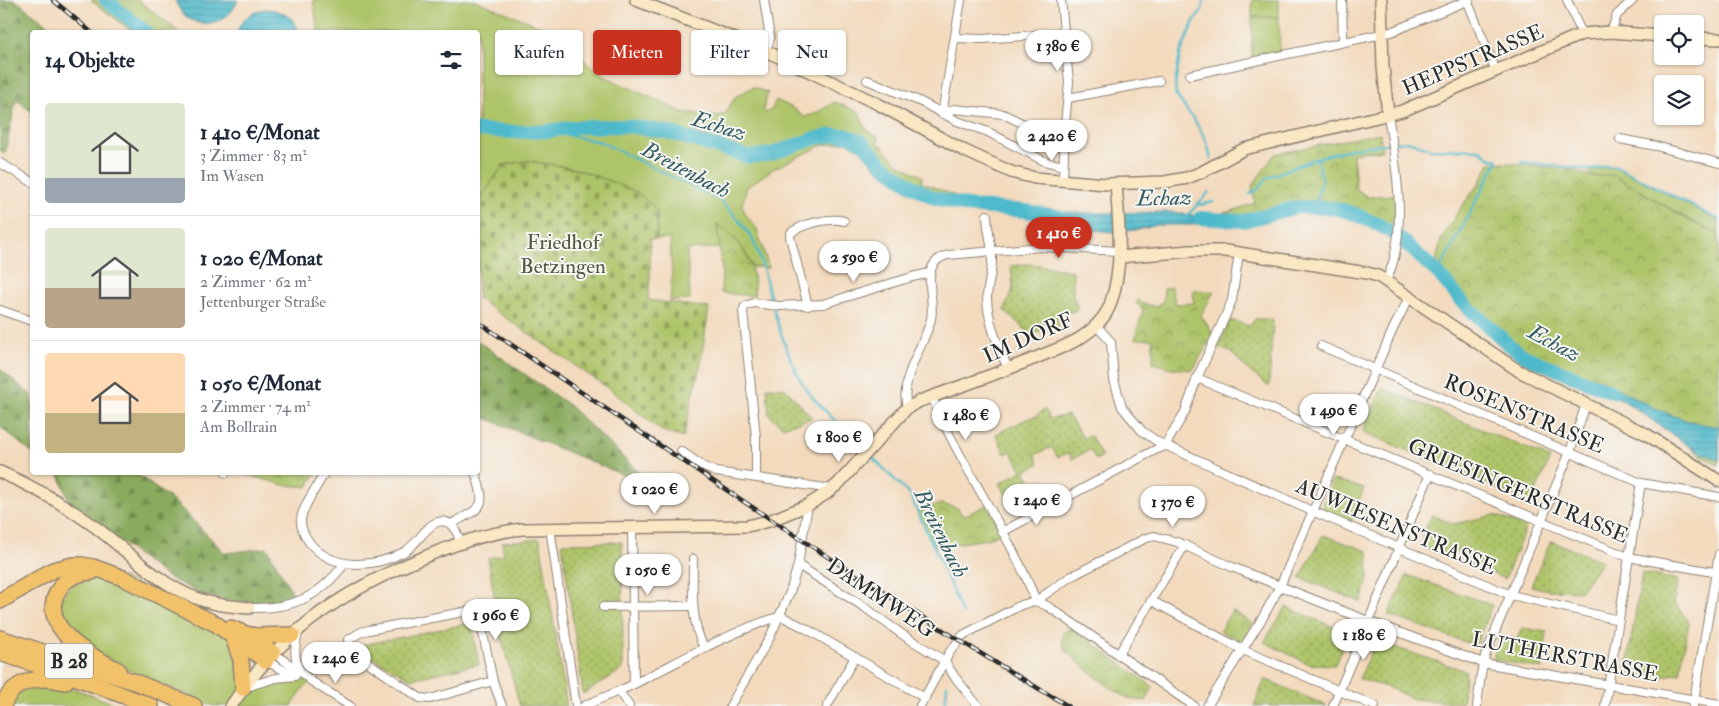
<!DOCTYPE html>
<html lang="de">
<head>
<meta charset="utf-8">
<style>
	body { margin:0; font-family:"IM FELL Double Pica",serif; background:#f6f6f7; color:#1f2937; height:100vh; display:flex; flex-direction:column; font-size:19px; white-space:nowrap }
	* { box-sizing:border-box; margin:0 }
	p { font-size:16px; color:#747a83 }
	.icon { flex:none; width:28px; height:28px; fill:none; stroke:currentColor; stroke-width:2; stroke-linecap:round; stroke-linejoin:round }
	.map { position:relative; flex:1; overflow:hidden }
	.sheet { position:absolute; left:30px; top:30px; width:450px; height:445px; display:flex; flex-direction:column; background:#fff; border-radius:5px; box-shadow:0 1px 4px #0004 }
	.sheet>* { flex:none }
	.guide { position:absolute; left:495px; top:30px; width:475px; height:45px; display:flex; gap:10px }
	.fabs { position:absolute; left:1654px; top:15px; display:grid; gap:10px }
	.fabs a { display:grid; place-items:center; width:50px; height:50px; border-radius:5px; background:#fff; box-shadow:0 1px 4px #0004; font-size:25px }
	.price { position:absolute; translate:-50% -42px; padding:0 11px; border-radius:18px; background:#fff; color:#222; font-size:16px; line-height:32px; filter:drop-shadow(0 1px 2px #0008) }
	.price::after { content:''; position:absolute; left:50%; top:30px; width:15px; height:11px; margin-left:-8px; background:inherit; clip-path:polygon(0 0,100% 0,50% 100%) }
	.price.active { background:#c8321e; color:#fff }
	ul { padding:0; list-style:none }
	li { display:flex; align-items:center; gap:15px; height:125px; padding:0 15px }
	li+li { border-top:1px solid #e0e1e3 }
	li span { display:grid; place-items:center; flex:none; width:140px; height:100px; border-radius:5px; color:#555 }
	li>.icon { margin-inline-start:auto }
	span .icon { width:60px; height:60px; fill:#fffc; stroke-width:1 }
	li b { font-size:21px }
	h2 { display:flex; justify-content:space-between; align-items:center; height:60px; padding:0 15px; font-size:21px }
	.chip { padding:0 18px; border-radius:5px; background:#fff; box-shadow:0 1px 4px #0004; font-size:18px; line-height:45px }
	.chip.active { background:#c8321e; color:#fff }
	.map>svg:first-child { display:block }
</style>
</head>
<body>
<div class="map">
<svg width="1719" height="706" viewBox="0 0 1719 706">
	<defs>
		<pattern id="forest-firs" width="22" height="20" patternUnits="userSpaceOnUse" patternTransform="scale(1.25)"><rect width="22" height="20" fill="#8aaa5d"/><path d="M5 1l3.5 6h-7zM16 11l3.5 6h-7z" fill="#718b4d"/></pattern>
		<pattern id="cemetery-stones" width="16" height="16" patternUnits="userSpaceOnUse" patternTransform="scale(1.25)"><rect width="16" height="16" fill="#aec469"/><path d="M2 7V4a2 2 0 0 1 4 0v3zM10 15v-3a2 2 0 0 1 4 0v3z" fill="#8e9f57"/></pattern>
		<pattern id="park-crowns" width="20" height="18" patternUnits="userSpaceOnUse" patternTransform="scale(1.25)"><rect width="20" height="18" fill="#aec469"/><path d="M2 6a3 3 0 1 1 6 0M12 15a3 3 0 1 1 6 0" fill="none" stroke="#8e9f57"/></pattern>
		<pattern id="garden-dots" width="8" height="8" patternUnits="userSpaceOnUse" patternTransform="scale(1.25)"><rect width="8" height="8" fill="#aec469"/><path d="M2 2h.1M6 6h.1" fill="none" stroke="#8e9f57" stroke-width="1.8" stroke-linecap="round"/></pattern>
		<pattern id="water-rules" width="6" height="5" patternUnits="userSpaceOnUse" patternTransform="scale(1.25)"><rect width="6" height="5" fill="#4eb9cb"/><path d="M0 2.5h6" fill="none" stroke="#4197a5"/></pattern>
	</defs>
	<rect width="100%" height="100%" fill="#f6f6f2"/>
	<filter id="ink" filterUnits="userSpaceOnUse"><feTurbulence type="fractalNoise" baseFrequency=".02" numOctaves="2"/><feDisplacementMap in="SourceGraphic" scale="10" xChannelSelector="R" yChannelSelector="G"/><feConvolveMatrix kernelMatrix="1 2 1 2 8 2 1 2 1" color-interpolation-filters="sRGB"/></filter>
	<filter id="wash" filterUnits="userSpaceOnUse"><feTurbulence type="fractalNoise" baseFrequency=".0096" numOctaves="4" result="noise"/><feDisplacementMap in="SourceGraphic" scale="20" xChannelSelector="R" yChannelSelector="G"/><feGaussianBlur stdDeviation="1.12" result="paint"/><feColorMatrix in="noise" values="0 0 0 0 0 0 0 0 0 0 0 0 0 0 0 0 0 1.4 0 .05"/><feComposite in="paint" operator="in"/></filter>
	<g filter="url(#wash)">
		<rect width="100%" height="100%" fill="#f3dabd"/>
		<g fill="#aec469" stroke="#6c784a">
			<polygon points="91,0 138,0 179,32 133,32"/>
			<path d="M 313,0 L 474,0 L 548,29 L 566,48 L 579,56 L 604,76 L 682,112 L 717,116 L 725,114 L 735,97 L 753,87 L 768,93 L 763,110 L 767,113 L 772,109 L 776,100 L 793,108 L 804,117 L 814,114 L 835,102 L 859,112 L 866,129 L 879,138 L 877,143 L 883,146 L 883,148 L 899,164 L 923,177 L 921,182 L 958,197 L 957,203 L 936,197 L 901,174 L 877,169 L 860,149 L 846,142 L 823,145 L 773,169 L 747,187 L 742,205 L 746,215 L 757,229 L 769,268 L 752,267 C 744,248 735,235 717,224 L 720,248 L 687,250 L 690,300 L 670,301 L 672,278 L 670,239 L 657,239 L 657,210 L 609,181 L 582,171 L 555,165 L 528,161 L 503,165 L 478,203 L 478,32 L 318,32 Z"/>
			<rect x="1252" y="0" width="27" height="17"/>
			<polygon points="1279,17 1280,53 1252,59 1252,18"/>
			<polygon points="1606,167 1618,168 1719,221 1719,235 1688,219 1615,176 1606,175 1594,177 1590,174 1590,171"/>
			<polygon points="1333,480 1364,488 1351,521 1321,508"/>
			<polygon points="80,574 123,578 233,636 243,688 295,676 311,681 302,690 292,706 213,706 86,652 54,607"/>
			<polygon points="65,685 120,706 8,706 24,686"/>
		</g>
		<g fill="url(#forest-firs)" stroke="#5a6a44">
			<polygon points="0,0 15,0 58,32 32,32 32,112 16,99 5,154 0,150"/>
			<polygon points="478,341 570,406 655,488 485,418 478,419"/>
			<polygon points="0,369 32,396 32,453 0,427"/>
			<polygon points="56,473 136,473 177,504 225,553 267,548 295,597 258,603 224,600 206,596 167,577 71,505 59,475"/>
		</g>
		<polygon fill="url(#cemetery-stones)" stroke="#6c784a" points="528,161 555,165 582,171 609,181 637,192 657,210 657,239 650,239 650,277 648,300 709,308 700,367 683,438 660,430 611,390 478,299 478,203 503,165"/>
		<g fill="url(#park-crowns)" stroke="#6c784a">
			<path d="M 1380,133 L 1382,150 L 1353,153 L 1356,189 L 1368,197 L 1399,194 L 1397,236 C 1367,218 1332,200 1296,208 C 1270,213 1248,223 1221,220 L 1224,212 L 1229,212 L 1255,203 L 1252,186 L 1275,154 Z"/>
			<polygon points="1490,163 1510,163 1576,171 1593,177 1606,175 1615,176 1688,220 1719,235 1719,465 1703,457 1659,422 1618,394 1524,355 1509,343 1463,301 1437,268 1437,257 1441,239 1459,210 1480,182"/>
			<path d="M 717,224 C 743,242 756,264 754,296 L 721,293 L 722,270 Z"/>
			<polygon points="1171,287 1176,304 1194,303 1193,290 1214,292 1201,315 1213,334 1193,370 1171,368 1153,363 1153,339 1135,339 1143,310 1136,303 1138,300 1143,304 1157,307 1158,304 1163,302 1164,288"/>
			<polygon points="244,473 244,472 316,473 308,487 284,485 244,474"/>
			<polygon points="941,504 958,508 963,516 987,505 1002,532 987,539 934,547 917,510"/>
			<polygon points="1232,610 1253,624 1241,641 1220,631"/>
			<path d="M 1068,629 L 1074,630 L 1153,687 L 1146,701 C 1141,700 1135,700 1130,699 C 1117,694 1072,660 1065,648 C 1062,643 1062,639 1063,633 Z"/>
		</g>
		<g fill="url(#garden-dots)" stroke="#6c784a">
			<polygon points="1026,264 1038,265 1073,271 1073,295 1078,310 1058,315 1059,327 1030,334 1004,310 1013,289 1011,266"/>
			<polygon points="1255,319 1273,319 1269,387 1248,370 1230,352 1218,347 1230,320 1250,326"/>
			<polygon points="767,387 785,388 812,418 783,427 769,415"/>
			<polygon points="1382,388 1550,458 1531,503 1363,432"/>
			<polygon points="1045,409 1050,419 1068,415 1083,438 1091,436 1102,457 1096,460 1090,450 1072,459 1069,453 1057,457 1052,447 1035,455 1039,464 1025,471 1036,490 1010,503 1000,483 1022,471 1011,451 1005,454 996,434 1024,420 1036,416"/>
			<polygon points="1432,515 1453,524 1495,515 1526,527 1505,579 1472,565 1468,557 1455,551 1448,558 1423,547 1423,533"/>
			<polygon points="1323,535 1368,551 1369,577 1361,602 1300,578"/>
			<polygon points="540,539 567,706 520,706 500,633 488,558 504,555 502,542"/>
			<polygon points="1551,541 1602,561 1581,591 1548,590 1531,586"/>
			<polygon points="622,542 623,669 583,694 562,543"/>
			<polygon points="1642,573 1678,580 1674,602 1689,622 1680,673 1659,677 1642,673 1626,671"/>
			<polygon points="1407,575 1492,605 1476,646 1388,615"/>
			<polygon points="1286,607 1348,633 1335,665 1309,664 1264,642"/>
			<polygon points="471,623 479,664 411,679 368,655 362,645"/>
			<polygon points="1522,628 1547,632 1542,669 1493,659 1499,636 1517,639"/>
			<polygon points="1376,641 1466,671 1462,703 1414,699 1390,688 1359,679"/>
			<polygon points="1265,679 1327,706 1269,706 1265,705 1264,706 1254,706"/>
		</g>
		<g fill="url(#water-rules)" stroke="#3c727b">
			<path d="M 175,0 L 238,0 C 226,31 186,32 175,0 Z"/>
			<path d="M 265,9 C 282,10 294,16 299,32 L 237,32 C 242,18 251,12 265,9 Z"/>
			<polygon points="1053,211 1090,213 1174,212 1219,220 1192,225 1157,225 1138,230 1111,232 1069,227 1047,220 1043,216 1043,214"/>
			<path d="M 1599,379 C 1638,398 1676,424 1719,426 L 1719,460 C 1681,447 1654,418 1620,399 C 1612,394 1603,391 1595,387 Z"/>
		</g>
		<g fill="none" stroke-linecap="round" stroke-linejoin="round">
			<g stroke="#4eb9cb" stroke-width="2.5">
				<polyline points="1204,0 1201,12 1194,21 1180,54 1175,86 1176,95 1199,127 1207,143 1211,159"/>
				<path d="M 548,131 L 601,142 L 719,200 C 732,212 745,225 753,241 C 763,261 766,283 772,304 C 779,329 788,356 800,379 C 813,403 845,429 865,449"/>
				<polyline points="1522,162 1592,170 1605,166 1618,167 1719,220"/>
				<polyline points="1250,194 1258,189 1267,178 1317,158 1354,148 1408,141 1431,149 1480,150 1491,159 1498,160 1438,273"/>
				<polyline points="1200,205 1213,202"/>
				<polyline points="1314,207 1322,180 1317,158"/>
				<polyline points="1186,217 1209,192"/>
				<polyline points="870,455 910,495 939,558 962,613"/>
				<polyline points="945,706 947,685"/>
			</g>
			<g stroke="#4eb9cb" stroke-width="14">
				<polyline points="106,0 146,32"/>
				<polyline points="478,130 510,132 548,131 576,127 628,126 667,132 749,157 771,154 813,139 832,135 845,135 861,141 885,167 914,187 932,197 966,206 1026,211 1061,217"/>
				<polyline points="1200,218 1244,221 1297,207 1334,208 1352,213 1379,225 1397,236 1438,273 1462,302 1508,344 1524,356 1612,392"/>
			</g>
		</g>
	</g>
	<g filter="url(#ink)">
		<g fill="none" stroke-linecap="round" stroke-linejoin="round">
			<defs>
				<g id="street">
					<polyline points="764,0 770,38 766,51"/>
					<polyline points="1061,0 1069,82 1065,124 1063,181"/>
					<polyline points="1342,0 1343,42"/>
					<polyline points="1467,0 1496,71"/>
					<polyline points="1567,0 1582,34"/>
					<polyline points="1611,32 1617,15 1633,0"/>
					<polyline points="955,38 982,39 1037,35"/>
					<polyline points="1190,75 1391,32 1469,0"/>
					<polyline points="867,80 919,101 957,121 988,132 1044,161 1063,166"/>
					<polyline points="1068,98 1159,81"/>
					<polyline points="942,114 954,109 1003,114 1064,143"/>
					<polyline points="942,114 961,0"/>
					<polyline points="1620,139 1656,146 1719,163"/>
					<polyline points="0,163 32,182"/>
					<path d="M 987,215 C 987,229 992,243 992,257 C 993,271 987,285 987,299 C 988,323 999,347 1008,369"/>
					<path d="M 1386,281 C 1409,233 1396,165 1388,115"/>
					<path d="M 808,306 L 790,237 L 791,233 C 801,224 831,217 844,221"/>
					<polyline points="0,310 32,321"/>
					<polyline points="1096,325 1111,342 1114,380 1122,407 1142,431 1158,442 1312,511 1511,595 1619,620"/>
					<polyline points="1321,346 1641,483 1719,497"/>
					<polyline points="1197,378 1628,557 1719,573"/>
					<path d="M 932,397 C 961,467 1008,530 1036,601"/>
					<path d="M 907,408 C 899,377 924,347 931,319 C 934,304 929,291 930,276 C 931,264 937,258 948,255 L 1041,247 L 1120,251"/>
					<polyline points="681,451 704,467 716,472 832,489"/>
					<path d="M 325,472 C 318,486 302,506 301,520 C 300,528 305,536 309,542 C 332,571 374,568 404,552 C 417,545 426,525 438,522 C 452,518 457,533 461,543"/>
					<polyline points="226,473 226,472"/>
					<polyline points="756,477 756,437 743,311 745,306 754,303 779,306 823,304 912,277 930,273"/>
					<path d="M 451,524 C 482,507 488,509 475,472"/>
					<polyline points="550,528 576,706"/>
					<polyline points="632,528 634,684"/>
					<polyline points="1002,532 1155,450 1165,446 1185,412 1197,378 1228,310 1232,300 1239,253"/>
					<path d="M 693,559 C 693,590 690,620 704,648"/>
					<polyline points="798,565 864,607 903,635 945,661 954,676 978,706"/>
					<polyline points="1036,601 1049,607 1194,706"/>
					<polyline points="1152,601 1243,650 1375,706"/>
					<polyline points="603,607 693,606"/>
					<path d="M 249,608 C 292,609 319,598 345,563"/>
					<path d="M 298,633 C 295,646 293,657 300,670"/>
					<polyline points="273,653 301,672 311,681 350,706"/>
					<polyline points="1118,655 1185,545"/>
					<polyline points="266,661 293,675"/>
					<polyline points="493,681 430,699 420,698 360,657 352,649 348,640 361,632 369,630 474,610 479,615 493,681 502,706"/>
					<polyline points="246,687 276,678 295,676"/>
					<polyline points="619,691 629,706"/>
					<path d="M 584,706 C 601,698 618,692 634,684 C 682,660 729,632 781,616 L 805,628 L 925,698"/>
					<polyline points="730,706 770,637 790,592 798,565 808,505"/>
					<polyline points="827,706 855,657"/>
					<polyline points="920,706 949,653 963,635 1021,605 1036,601 1070,577 1144,539 1154,536 1177,542 1232,567 1368,621 1483,663 1719,704"/>
					<polyline points="1207,706 1263,617 1280,586 1394,327 1410,296"/>
					<polyline points="1333,706 1430,474"/>
					<polyline points="1477,706 1481,674 1485,656 1570,452 1586,404"/>
					<polyline points="1605,706 1641,483"/>
					<polyline points="1693,706 1719,554"/>
				</g>
				<g id="secondary">
					<polyline points="636,0 766,51 878,104 963,150 1011,172 1035,178 1106,184 1165,182 1187,178 1202,172 1244,149 1402,111 1582,34 1611,32 1662,36"/>
					<polyline points="1381,0 1383,67 1388,115"/>
					<polyline points="1695,38 1719,39"/>
					<polyline points="1119,257 1190,251 1226,251 1367,273 1378,276 1519,371 1646,434 1719,481"/>
					<path d="M 0,472 C 32,486 62,503 90,523 C 125,548 156,583 196,598 C 213,605 231,606 249,608"/>
					<path d="M 231,706 C 279,635 336,595 413,562 C 449,546 484,533 523,529 L 747,526 L 769,521 L 796,510 L 808,505 L 827,493 L 838,484 L 907,408 L 920,401 C 959,387 999,373 1038,357 C 1054,350 1072,345 1086,334 C 1095,328 1106,316 1110,305 C 1124,266 1119,224 1116,184"/>
				</g>
				<g id="highway">
					<path d="M 92,572 C 78,573 66,578 59,589 C 35,627 92,657 118,670"/>
					<polyline points="0,601 53,570 73,565 82,565 93,567 123,578 216,624 266,661"/>
					<polyline points="230,628 246,634 256,636 292,635"/>
					<polyline points="247,636 273,653"/>
					<polyline points="233,637 241,660 243,688"/>
					<polyline points="0,638 138,683 194,706"/>
					<polyline points="0,653 72,676 151,706"/>
					<path d="M 3,706 C 12,679 41,675 65,682"/>
				</g>
			</defs>
			<use href="#street" stroke="#8f8274" stroke-width="10"/>
			<use href="#secondary" stroke="#8f8274" stroke-width="14"/>
			<use href="#highway" stroke="#8f8274" stroke-width="18"/>
			<use href="#street" stroke="#fff" stroke-width="8"/>
			<use href="#secondary" stroke="#fae7c3" stroke-width="11"/>
			<use href="#highway" stroke="#f2c26a" stroke-width="15"/>
			<defs>
				<g id="rail">
					<polyline points="53,0 91,32"/>
					<path d="M 478,322 C 672,454 866,587 1068,706"/>
				</g>
			</defs>
			<use href="#rail" stroke="#2b2b2b" stroke-width="4.5"/>
			<use href="#rail" stroke="#f6f6f2" stroke-width="2.5" stroke-dasharray="8" stroke-linecap="butt"/>
		</g>
	</g>
	<g text-anchor="middle" dominant-baseline="central" stroke-width="4" stroke-linejoin="round" paint-order="stroke">
		<rect fill="#f6f6f2" stroke="#686867" stroke-width="1" x="45" y="643.5" width="48" height="35" rx="4"/>
		<g font-size="20" font-weight="bold" fill="#2b2b2b">
			<text x="69" y="661">B 28</text>
		</g>
		<g font-size="21" fill="#2b2b2b" stroke="#f6f6f2">
			<text transform="translate(1473 60) rotate(-23)">HEPPSTRASSE</text>
			<text transform="translate(1028 338) rotate(-24)">IM DORF</text>
			<text transform="translate(1524 414) rotate(23)">ROSENSTRASSE</text>
			<text transform="translate(1518 491) rotate(23)">GRIESINGERSTRASSE</text>
			<text transform="translate(1396 527) rotate(23)">AUWIESENSTRASSE</text>
			<text transform="translate(881 598) rotate(34)">DAMMWEG</text>
			<text transform="translate(1565 657) rotate(11)">LUTHERSTRASSE</text>
		</g>
		<g font-size="21" fill="#52593e" stroke="#f6f6f2">
			<text x="563" y="242">Friedhof<tspan x="563" dy="24">Betzingen</tspan></text>
		</g>
		<g font-size="22" font-style="italic" fill="#375d63" stroke="#f6f6f2">
			<text transform="translate(719 126) rotate(17)">Echaz</text>
			<text transform="translate(686 170) rotate(28)">Breitenbach</text>
			<text transform="translate(1164 198) rotate(-1)">Echaz</text>
			<text transform="translate(1554 343) rotate(28)">Echaz</text>
			<text transform="translate(941 533) rotate(64)">Breitenbach</text>
		</g>
	</g>
</svg>
<div class="fabs">
<a><svg class="icon" aria-label="locate" viewBox="0 0 24 24"><circle cx="12" cy="12" r="6"/><path d="M12 2v4M12 18v4M2 12h4M18 12h4"/></svg></a>
<a><svg class="icon" aria-label="layers" viewBox="0 0 24 24"><path d="M12 4l9 5-9 5-9-5zM3 14l9 5 9-5"/></svg></a>
</div>
<b class="price" style="left:1058px;top:72px">1 380 €</b>
<b class="price" style="left:1052px;top:162px">2 420 €</b>
<b class="price active" style="left:1059px;top:259px">1 410 €</b>
<b class="price" style="left:854px;top:283px">2 590 €</b>
<b class="price" style="left:1334px;top:436px">1 490 €</b>
<b class="price" style="left:966px;top:441px">1 480 €</b>
<b class="price" style="left:839px;top:463px">1 800 €</b>
<b class="price" style="left:655px;top:515px">1 020 €</b>
<b class="price" style="left:1037px;top:526px">1 240 €</b>
<b class="price" style="left:1173px;top:528px">1 370 €</b>
<b class="price" style="left:648px;top:596px">1 050 €</b>
<b class="price" style="left:496px;top:641px">1 960 €</b>
<b class="price" style="left:1364px;top:661px">1 180 €</b>
<b class="price" style="left:336px;top:684px">1 240 €</b>
<div class="guide">
<a class="chip">Kaufen</a>
<a class="chip active">Mieten</a>
<a class="chip">Filter</a>
<a class="chip">Neu</a>
</div>
<section class="sheet">
<h2>14 Objekte<svg class="icon" aria-label="filters" viewBox="0 0 24 24"><path d="M4 7h16M4 17h16"/><circle cx="9" cy="7" r="2"/><circle cx="15" cy="17" r="2"/></svg></h2>
<ul>
<li><span style="background:linear-gradient(#dfe7d0 75%,#9aa5b1 0)"><svg class="icon" aria-label="home" viewBox="0 0 24 24"><path d="M3 11l9-7 9 7M6 9v11h12V9"/></svg></span><div><b>1 410 €/Monat</b><p>3 Zimmer · 83 m²</p><p>Im Wasen</p></div></li>
<li><span style="background:linear-gradient(#dfe7d0 60%,#b9a48a 0)"><svg class="icon" aria-label="home" viewBox="0 0 24 24"><path d="M3 11l9-7 9 7M6 9v11h12V9"/></svg></span><div><b>1 020 €/Monat</b><p>2 Zimmer · 62 m²</p><p>Jettenburger Straße</p></div></li>
<li><span style="background:linear-gradient(#ffd9b3 60%,#c2b280 0)"><svg class="icon" aria-label="home" viewBox="0 0 24 24"><path d="M3 11l9-7 9 7M6 9v11h12V9"/></svg></span><div><b>1 050 €/Monat</b><p>2 Zimmer · 74 m²</p><p>Am Bollrain</p></div></li>
</ul>
</section>
</div>
</body>
</html>
